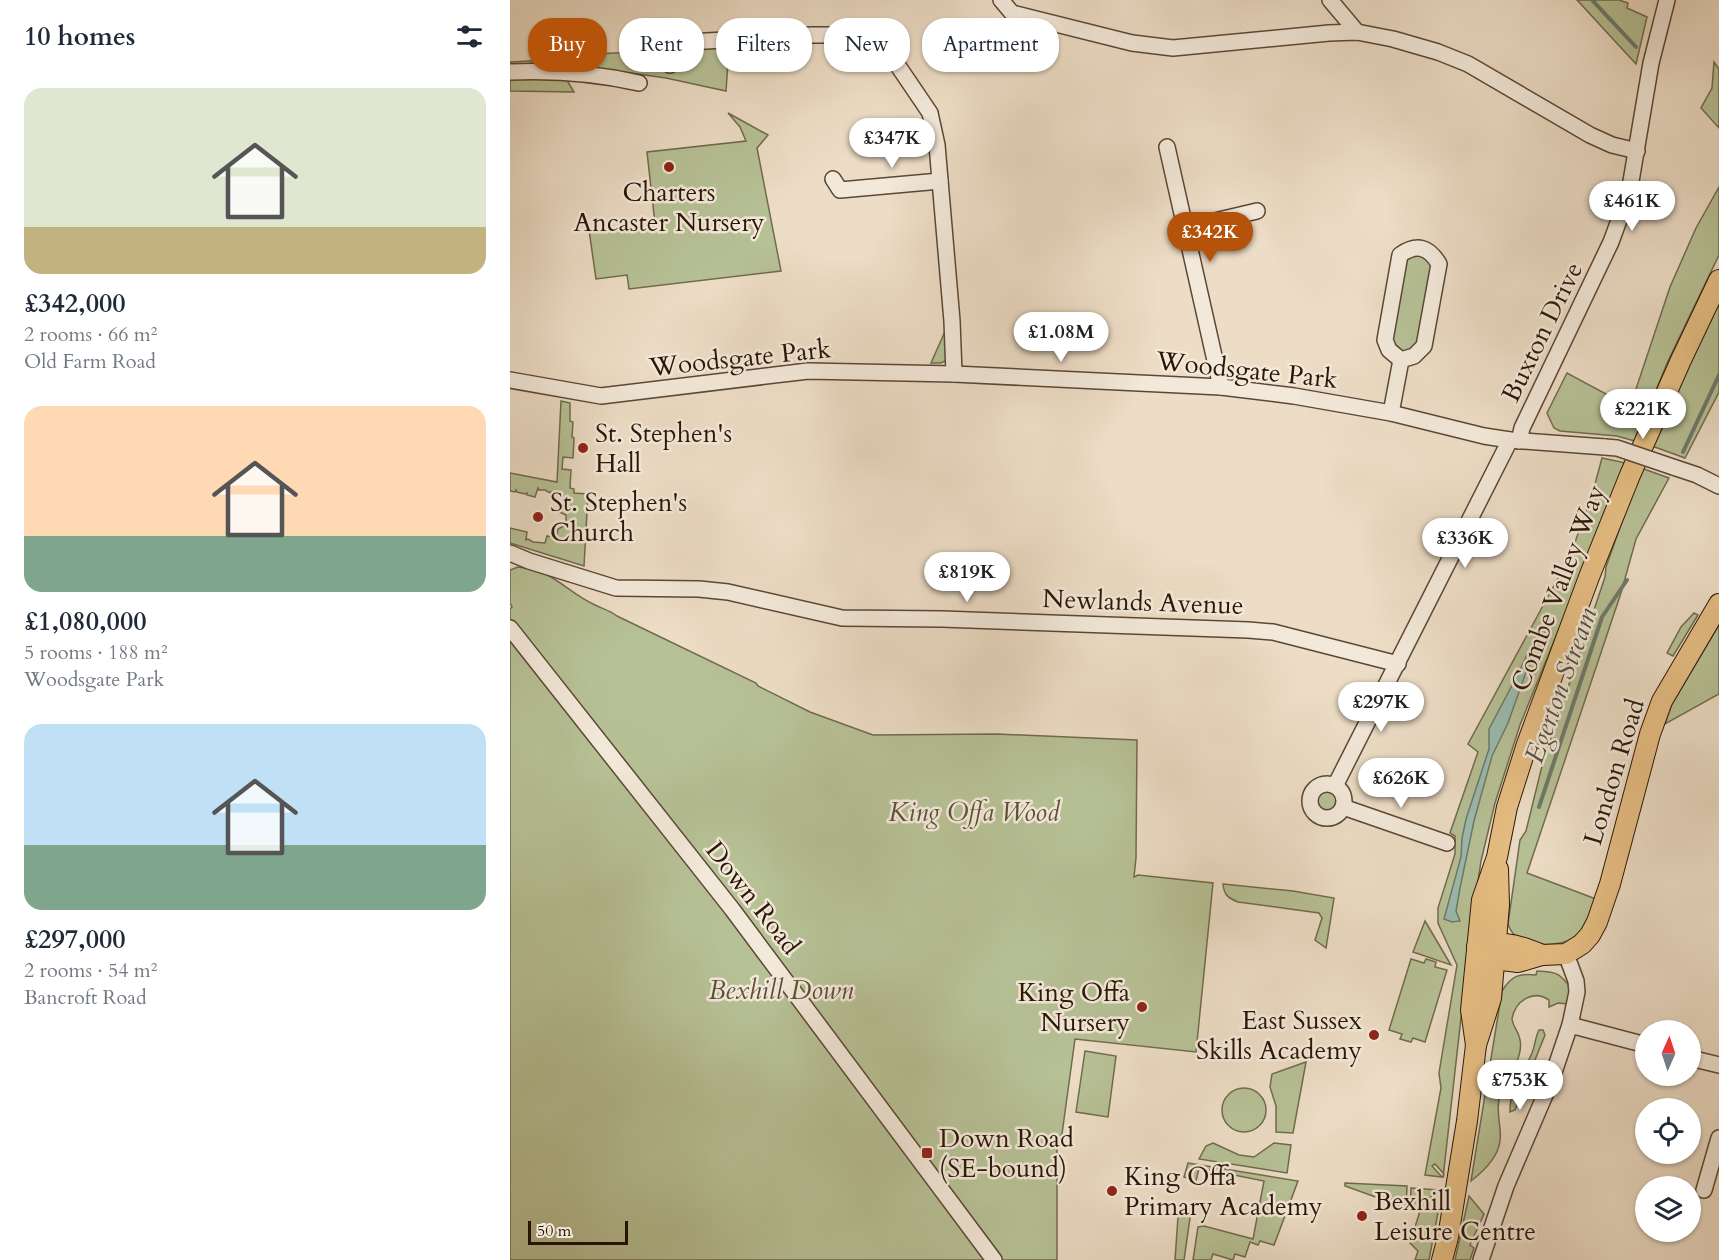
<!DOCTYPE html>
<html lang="en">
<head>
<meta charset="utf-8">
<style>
	body { margin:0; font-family:Cardo,serif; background:#f6f6f7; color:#1f2937; height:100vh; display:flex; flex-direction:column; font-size:22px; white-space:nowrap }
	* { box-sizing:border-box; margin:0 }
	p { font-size:20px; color:#747a83 }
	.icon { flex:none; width:33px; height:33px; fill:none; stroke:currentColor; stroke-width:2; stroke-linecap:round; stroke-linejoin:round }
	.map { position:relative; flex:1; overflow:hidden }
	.side { display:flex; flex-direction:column; background:#fff; width:510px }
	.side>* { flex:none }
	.guide { position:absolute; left:18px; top:18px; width:570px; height:54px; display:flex; gap:12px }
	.needle { width:39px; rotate:3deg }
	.controls { position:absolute; left:1125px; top:1020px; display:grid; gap:12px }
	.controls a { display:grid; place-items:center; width:66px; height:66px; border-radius:50%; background:#fff; box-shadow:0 2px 4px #0004; font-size:30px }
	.scale { position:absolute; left:18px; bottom:15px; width:100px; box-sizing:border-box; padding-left:6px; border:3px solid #2a1505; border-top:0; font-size:16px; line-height:21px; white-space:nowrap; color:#2a1505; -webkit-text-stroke:4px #f3e9da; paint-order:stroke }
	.price { position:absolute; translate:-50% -51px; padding:0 14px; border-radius:21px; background:#fff; color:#222; font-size:20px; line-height:39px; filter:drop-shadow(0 2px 3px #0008) }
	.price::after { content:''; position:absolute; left:50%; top:36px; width:18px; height:14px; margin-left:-9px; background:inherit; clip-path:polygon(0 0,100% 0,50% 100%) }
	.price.selected { background:#b45309; color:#fff }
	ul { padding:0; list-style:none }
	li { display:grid; align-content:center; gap:12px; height:318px; padding:0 24px }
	li span { display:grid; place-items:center; height:186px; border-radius:18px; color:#555 }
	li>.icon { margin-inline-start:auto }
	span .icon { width:108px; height:108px; fill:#fffc; stroke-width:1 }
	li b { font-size:26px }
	h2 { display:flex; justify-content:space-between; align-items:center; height:72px; padding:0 24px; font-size:26px }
	.pill { padding:0 21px; border-radius:24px; background:#fff; box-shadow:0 2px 4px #0004; font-size:21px; line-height:54px }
	.pill.selected { background:#b45309; color:#fff }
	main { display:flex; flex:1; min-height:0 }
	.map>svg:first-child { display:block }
</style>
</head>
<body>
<main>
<section class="side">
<h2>10 homes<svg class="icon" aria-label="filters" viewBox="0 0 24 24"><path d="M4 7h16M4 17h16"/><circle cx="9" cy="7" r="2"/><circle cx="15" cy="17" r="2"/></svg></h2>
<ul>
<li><span style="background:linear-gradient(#dfe7d0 75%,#c2b280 0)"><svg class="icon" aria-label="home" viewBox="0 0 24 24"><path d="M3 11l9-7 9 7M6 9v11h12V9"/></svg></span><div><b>£342,000</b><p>2 rooms · 66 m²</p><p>Old Farm Road</p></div></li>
<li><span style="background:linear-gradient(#ffd9b3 70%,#7fa58c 0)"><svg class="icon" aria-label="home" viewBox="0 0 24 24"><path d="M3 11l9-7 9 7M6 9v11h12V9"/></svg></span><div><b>£1,080,000</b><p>5 rooms · 188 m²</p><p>Woodsgate Park</p></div></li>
<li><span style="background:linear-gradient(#bfe0f5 65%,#7fa58c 0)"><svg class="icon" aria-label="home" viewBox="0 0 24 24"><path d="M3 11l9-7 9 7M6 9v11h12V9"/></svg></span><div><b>£297,000</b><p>2 rooms · 54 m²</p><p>Bancroft Road</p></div></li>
</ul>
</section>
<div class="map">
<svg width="1209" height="1260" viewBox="0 0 1209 1260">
	<rect width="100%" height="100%" fill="#edddc6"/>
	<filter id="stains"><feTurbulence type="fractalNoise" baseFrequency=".00333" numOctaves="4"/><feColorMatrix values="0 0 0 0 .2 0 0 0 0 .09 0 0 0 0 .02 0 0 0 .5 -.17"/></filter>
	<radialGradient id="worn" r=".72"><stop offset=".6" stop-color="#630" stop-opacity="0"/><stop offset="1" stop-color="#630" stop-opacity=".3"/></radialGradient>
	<g fill="#b7c196" stroke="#706b4e" stroke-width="1.5">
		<polygon points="1067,0 1109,0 1118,3 1117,8 1137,17 1126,64"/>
		<polygon points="219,47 216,91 156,78 64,65 0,65 0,62 39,60 40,56 148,51 154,69 169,50"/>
		<polygon points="1204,62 1209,69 1209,128 1191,108 1202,88"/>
		<polygon points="0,75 55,77 64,92 0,91"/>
		<polygon points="218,113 258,135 247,148 271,271 119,289 117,275 86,279 79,230 131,227 145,224 137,152 236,141 230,127"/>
		<polygon points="1209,187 1209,255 1158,361 1125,441 1107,436 1050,431 1044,428 1037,413 1057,373 1120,407 1160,287 1186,228"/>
		<polygon points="910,253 924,264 909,346 892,353 880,340 895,259"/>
		<polygon points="1209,297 1209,392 1175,458 1142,446"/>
		<polygon points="436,329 437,360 431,363 421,363"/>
		<polygon points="51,401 60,403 60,421 63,422 62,437 64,438 63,458 53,457 52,469 61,470 60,488 64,489 64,493 78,494 74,566 0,543 0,528 17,532 16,540 18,539 23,542 35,543 37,536 46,538 48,529 56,525 56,515 47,511 48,508 56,510 58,498 41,493 41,491 40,493 35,490 29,490 28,488 25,497 17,495 17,493 15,494 7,492 6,490 5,492 0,491 0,473 47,482"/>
		<polygon points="1092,458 1116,463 1010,725 985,803 971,861 961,929 933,1178 934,1174 925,1164 922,1166 932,1177 915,1175 931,1088 929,1073 947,965 928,923 928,908 945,854 945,836 940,833 968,752 958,744 1060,556 1082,495"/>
		<path d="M 1131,468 L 1159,478 L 1126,539 L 1111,593 L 1017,873 L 1086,899 C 1081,913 1076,929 1063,938 C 1051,946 1021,947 1009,939 C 1003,935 1000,930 998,924 L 1010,840 L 1016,831 L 1033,762 L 1095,577 L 1096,567 Z"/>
		<path d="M 8,567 C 44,570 55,591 85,605 C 93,609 99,610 107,616 L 246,683 L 248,686 L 300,712 L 363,735 L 487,734 L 627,740 L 626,858 L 624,877 L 628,875 L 703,883 L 686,1052 L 565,1039 L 552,1134 L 547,1139 L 547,1260 L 0,1260 L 0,609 L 2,607 L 0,603 L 0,570 Z"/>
		<polygon points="1184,613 1188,615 1163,656 1157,653 1171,627"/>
		<polygon points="1209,625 1209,694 1155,724 1162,704"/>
		<circle cx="817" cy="801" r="10"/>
		<path d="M 713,884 L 783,891 L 824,898 L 816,948 L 805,940 L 812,918 L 809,913 L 728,902 C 718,898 714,895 713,884 Z"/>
		<polygon points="915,921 941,965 903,952"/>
		<polygon points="901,959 914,963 916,959 926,962 925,967 937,970 915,1042 903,1038 901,1042 890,1039 892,1034 879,1030"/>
		<path d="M 1027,971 C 1045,972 1049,972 1060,987 L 1058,1004 L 1048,1003 L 1039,1007 L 1039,1000 C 1023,989 1005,1001 1002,1019 C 1003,1026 1007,1030 1009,1036 C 1017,1058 993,1079 989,1100 C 986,1114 992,1128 990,1141 C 988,1158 974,1171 961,1181 L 992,991 C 1001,976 1009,973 1026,975 Z"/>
		<path d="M 1029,1030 L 1033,1030 L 1035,1035 L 1005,1110 L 1000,1112 C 999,1091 1014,1072 1022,1053 C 1025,1046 1025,1038 1029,1030 Z"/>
		<polygon points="575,1051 606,1056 598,1117 566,1112"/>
		<polygon points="796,1062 783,1133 766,1132 766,1106 760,1087 762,1074"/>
		<circle cx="734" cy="1110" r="22"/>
		<polygon points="703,1143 729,1155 744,1157 764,1143 781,1145 777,1173 689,1159 696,1146"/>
		<polygon points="678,1163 788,1181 764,1245 750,1241 748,1245 740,1242 735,1257 725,1254 723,1260 703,1254 701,1260 683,1260 688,1227 694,1226 743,1239 754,1181 689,1168 686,1181 674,1177"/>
		<polygon points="835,1183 897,1186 896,1208 835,1186"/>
		<polygon points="901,1188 930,1190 917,1200 919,1204 931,1195 932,1191 919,1260 905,1260 908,1251 900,1243 910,1211 900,1209"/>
		<polygon points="959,1196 974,1214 960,1245 964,1248 960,1260 945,1260"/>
		<polygon points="669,1203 682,1204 674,1260 665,1260"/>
	</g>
	<polygon fill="#9abcb0" stroke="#6d796c" stroke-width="1.5" points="1030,627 1036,629 1015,675 998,723 982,756 964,821 950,888 946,911 950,921 942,922 934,919 951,857 952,838 956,819 979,749 979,729 1008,674"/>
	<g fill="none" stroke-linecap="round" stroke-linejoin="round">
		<g stroke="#6d796c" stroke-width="4">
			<polyline points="1082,0 1126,47"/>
			<polyline points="1173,452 1209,375"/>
			<polyline points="1029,807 1092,617 1117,580"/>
		</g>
		<defs>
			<g id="minor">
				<polyline points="491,0 502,13 622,43 663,48 819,33 847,32 883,39 928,52 958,64 1080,135 1102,145 1127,151"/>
				<polyline points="820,0 847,32"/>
				<polyline points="158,43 160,65"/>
				<polyline points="125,45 302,35 327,35 362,43 380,54 420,113 427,145 442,321 444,374"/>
				<path d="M 0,72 C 46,70 85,73 129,83"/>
				<polyline points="657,147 711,387"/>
				<polyline points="323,179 330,190 430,181"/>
				<polyline points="675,228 747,211"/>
				<polyline points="0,380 91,396 298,371 444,374 711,387 784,396 881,413 974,436 1000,440 1095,447"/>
				<path d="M 881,413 L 891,360 L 879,350 L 875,340 L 890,255 C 907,243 919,247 929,264 L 914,346 L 904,356 L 891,360"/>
				<polyline points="1009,441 1012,428 1101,242 1119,193 1141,63 1157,0"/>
				<polyline points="1163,467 1187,475 1209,486"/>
				<polyline points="0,553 19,561 106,588 189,589 218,592 332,618 432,619 738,630 763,632 888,664"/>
				<polyline points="0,628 222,909 484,1260"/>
				<circle cx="817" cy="801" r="17"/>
				<polyline points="825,786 1000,440"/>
				<polyline points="833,807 937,843"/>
				<polyline points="1060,1025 1136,1045"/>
				<polyline points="1180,1058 1209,1065"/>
				<polyline points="1194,1190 1209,1138"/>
				<polyline points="971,1260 996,1186 1041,1081 1060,1025 1067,992 1066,981 1056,954"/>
			</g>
			<g id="major">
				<path d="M 974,946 C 995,940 1013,947 1032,955"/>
				<polyline points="967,947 984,959 1008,962 1032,955 1056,954 1072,944 1080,935 1087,922 1100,884 1140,734 1152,701 1209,604"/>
				<polyline points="966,1045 961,1010 972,900 987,857 997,807 1017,744 1079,577 1120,475 1171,360 1209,280"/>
				<polyline points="932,1260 938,1237 957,1121 966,1045 981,998 989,905 988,869"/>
			</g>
		</defs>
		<use href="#minor" stroke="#5b4735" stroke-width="18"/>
		<use href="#major" stroke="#2a1505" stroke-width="22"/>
		<use href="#minor" stroke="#f3e9da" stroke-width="15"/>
		<use href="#major" stroke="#e6be83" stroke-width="20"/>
		<defs>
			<polyline id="minor-bridge" points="1095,447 1107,448 1163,467"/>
		</defs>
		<use href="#minor-bridge" stroke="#5b4735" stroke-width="18" stroke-linecap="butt"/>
		<use href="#minor-bridge" stroke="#f3e9da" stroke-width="15"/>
	</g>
	<g fill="#8f2418" stroke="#f3e9da" stroke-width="2">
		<circle cx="159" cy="167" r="6"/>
		<circle cx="73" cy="448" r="6"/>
		<circle cx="28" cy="517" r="6"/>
		<circle cx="632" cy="1007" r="6"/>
		<circle cx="864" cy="1035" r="6"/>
		<rect x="411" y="1147" width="12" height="12" rx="3"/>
		<circle cx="602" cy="1191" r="6"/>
		<circle cx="852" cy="1216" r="6"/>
	</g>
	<g text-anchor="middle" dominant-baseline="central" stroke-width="5" stroke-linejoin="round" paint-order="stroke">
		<g font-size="26" fill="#2a1505" stroke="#f3e9da" text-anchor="start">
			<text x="159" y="192" text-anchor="middle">Charters<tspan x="159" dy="30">Ancaster Nursery</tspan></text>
			<text x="85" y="433">St. Stephen's<tspan x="85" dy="30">Hall</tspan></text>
			<text x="40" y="502">St. Stephen's<tspan x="40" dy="30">Church</tspan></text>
			<text x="620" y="992" text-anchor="end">King Offa<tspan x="620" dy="30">Nursery</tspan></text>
			<text x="852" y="1020" text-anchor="end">East Sussex<tspan x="852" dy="30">Skills Academy</tspan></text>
			<text x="429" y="1138">Down Road<tspan x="429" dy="30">(SE-bound)</tspan></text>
			<text x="614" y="1176">King Offa<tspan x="614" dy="30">Primary Academy</tspan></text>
			<text x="864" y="1201">Bexhill<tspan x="864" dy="30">Leisure Centre</tspan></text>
		</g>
		<g font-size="26" fill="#2a1505" stroke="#f3e9da">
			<text transform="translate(1032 332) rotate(-64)">Buxton Drive</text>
			<text transform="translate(230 358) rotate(-6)">Woodsgate Park</text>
			<text transform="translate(737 370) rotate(6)">Woodsgate Park</text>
			<text transform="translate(1048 588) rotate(-69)">Combe Valley Way</text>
			<text transform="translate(633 602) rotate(2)">Newlands Avenue</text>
			<text transform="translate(1104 772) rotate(-73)">London Road</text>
			<text transform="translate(243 898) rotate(52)">Down Road</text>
		</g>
		<g font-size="26" font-style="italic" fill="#5b5138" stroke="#f3e9da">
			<text x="464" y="812">King Offa Wood</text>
			<text x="271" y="990">Bexhill Down</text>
		</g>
		<g font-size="27" font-style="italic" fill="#514f41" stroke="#f3e9da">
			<text transform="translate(1051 685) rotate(-70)">Egerton Stream</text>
		</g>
	</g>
	<rect width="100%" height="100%" filter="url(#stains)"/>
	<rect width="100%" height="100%" fill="url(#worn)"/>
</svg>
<div class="controls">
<a><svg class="needle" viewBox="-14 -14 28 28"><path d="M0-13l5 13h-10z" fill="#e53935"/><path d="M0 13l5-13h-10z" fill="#747a83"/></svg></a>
<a><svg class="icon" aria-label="locate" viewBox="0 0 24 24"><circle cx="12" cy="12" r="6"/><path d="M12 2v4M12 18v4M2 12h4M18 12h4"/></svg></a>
<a><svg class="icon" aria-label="layers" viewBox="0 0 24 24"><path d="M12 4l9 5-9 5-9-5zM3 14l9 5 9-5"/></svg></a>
</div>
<div class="scale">50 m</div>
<b class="price" style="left:382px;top:169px">£347K</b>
<b class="price" style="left:1122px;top:232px">£461K</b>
<b class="price selected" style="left:700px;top:263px">£342K</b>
<b class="price" style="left:551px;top:363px">£1.08M</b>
<b class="price" style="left:1133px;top:440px">£221K</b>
<b class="price" style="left:955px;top:569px">£336K</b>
<b class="price" style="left:457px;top:603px">£819K</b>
<b class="price" style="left:871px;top:733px">£297K</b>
<b class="price" style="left:891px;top:809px">£626K</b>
<b class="price" style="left:1010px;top:1111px">£753K</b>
<div class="guide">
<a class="pill selected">Buy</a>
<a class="pill">Rent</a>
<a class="pill">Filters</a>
<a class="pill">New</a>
<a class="pill">Apartment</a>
</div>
</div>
</main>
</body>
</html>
